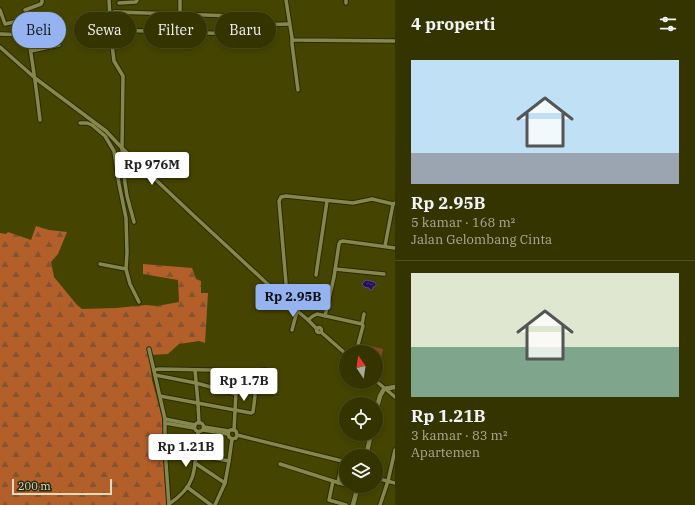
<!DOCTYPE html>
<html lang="id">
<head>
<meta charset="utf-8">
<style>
	body { margin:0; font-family:"IBM Plex Serif",serif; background:#3f3f10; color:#f1f3f6; height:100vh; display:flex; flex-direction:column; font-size:15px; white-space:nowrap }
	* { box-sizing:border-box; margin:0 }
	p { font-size:13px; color:#a9aa99 }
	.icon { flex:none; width:22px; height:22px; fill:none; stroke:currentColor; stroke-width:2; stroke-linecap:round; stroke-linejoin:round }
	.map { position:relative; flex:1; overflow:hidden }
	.side { display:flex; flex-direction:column; background:#343401; width:300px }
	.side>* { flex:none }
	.top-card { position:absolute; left:12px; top:12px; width:323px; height:36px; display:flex; gap:8px }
	.needle { width:26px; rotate:347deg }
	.controls { position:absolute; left:339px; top:345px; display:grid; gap:8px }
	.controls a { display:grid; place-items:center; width:44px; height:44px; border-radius:50%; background:#343401; box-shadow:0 2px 6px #0003,0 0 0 1px #4e4f23; font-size:20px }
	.scale { position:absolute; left:12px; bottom:10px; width:100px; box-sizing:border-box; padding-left:4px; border:2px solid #dbddbe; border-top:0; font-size:11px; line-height:14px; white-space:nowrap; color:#dbddbe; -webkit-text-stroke:3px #292a11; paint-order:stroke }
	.price { position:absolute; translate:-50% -34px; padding:0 9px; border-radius:4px; background:#fff; color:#222; font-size:13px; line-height:26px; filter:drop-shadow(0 1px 2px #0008) }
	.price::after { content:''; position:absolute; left:50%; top:24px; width:12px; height:9px; margin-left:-6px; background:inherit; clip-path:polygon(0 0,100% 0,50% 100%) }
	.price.current { background:#95b2f1; color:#111 }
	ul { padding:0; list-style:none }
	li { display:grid; align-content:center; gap:8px; height:212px; padding:0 16px }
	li+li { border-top:1px solid #4e4f23 }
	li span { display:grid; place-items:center; height:124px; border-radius:0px; color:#555 }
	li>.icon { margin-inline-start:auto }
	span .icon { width:72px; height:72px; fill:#fffc; stroke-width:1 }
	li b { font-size:17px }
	h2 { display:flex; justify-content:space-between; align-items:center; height:48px; padding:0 16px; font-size:17px }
	.tag { padding:0 14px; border-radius:18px; background:#343401; box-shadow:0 2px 6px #0003,0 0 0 1px #4e4f23; font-size:14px; line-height:36px }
	.tag.current { background:#95b2f1; color:#111 }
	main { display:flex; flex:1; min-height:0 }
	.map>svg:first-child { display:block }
</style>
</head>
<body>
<main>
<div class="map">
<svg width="395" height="505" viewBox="0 0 395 505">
	<defs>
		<pattern id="forest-firs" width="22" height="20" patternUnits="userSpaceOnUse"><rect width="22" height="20" fill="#b25f2a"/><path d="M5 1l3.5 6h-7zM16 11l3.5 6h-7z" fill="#855330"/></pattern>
		<pattern id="water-ripples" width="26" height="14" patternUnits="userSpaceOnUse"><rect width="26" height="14" fill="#270d5b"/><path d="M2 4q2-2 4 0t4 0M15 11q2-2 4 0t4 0" fill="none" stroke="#463071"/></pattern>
	</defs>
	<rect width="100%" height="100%" fill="#454501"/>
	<polygon fill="#824a28" points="363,344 383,349 379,368 376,367 376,352 361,352"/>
	<polygon fill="url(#forest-firs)" points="36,226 49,230 67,232 58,254 51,262 54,277 77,305 82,309 116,308 146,305 157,306 179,302 178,280 143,274 143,264 192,268 196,279 201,281 201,293 208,293 205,343 199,341 179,344 168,354 149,355 152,380 163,421 164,472 167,505 0,505 0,233 6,234 8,232 31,240"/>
	<polygon fill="url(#water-ripples)" stroke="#5d4b79" points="366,280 374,282 376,284 376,286 373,287 372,290 370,290 369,288 364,287 362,284"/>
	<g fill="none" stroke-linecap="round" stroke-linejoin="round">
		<defs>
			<g id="street">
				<polyline points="109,0 111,37 114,61 123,76 122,148 125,183 127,196 134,222"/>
				<polyline points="180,0 180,32"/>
				<polyline points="286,0 292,38 293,40 395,41"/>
				<polyline points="119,3 136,2 137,0"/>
				<polyline points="346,3 346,0"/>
				<path d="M 0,10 L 5,24 L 23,20 L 25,21 C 32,54 36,86 40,120"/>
				<polyline points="25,10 41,4 42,2 42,0"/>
				<path d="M 234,16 L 117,12 L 114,12 C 112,17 113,27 115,30 L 237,34"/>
				<polyline points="255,25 289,24"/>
				<polyline points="0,34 28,35"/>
				<polyline points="292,39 292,44 298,90"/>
				<polyline points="0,47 35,78 106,131 122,148 192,214 287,302 308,320 317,329"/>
				<polyline points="31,51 59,45"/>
				<polyline points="80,123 87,123 92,125 105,136 114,151 119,184 126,218 127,252 126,269 130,284 139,302"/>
				<polyline points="385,246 393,204"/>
				<polyline points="100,264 126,269"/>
				<polyline points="335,269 384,274"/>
				<polyline points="316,275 327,201"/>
				<polyline points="287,295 279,201 281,197 286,196 353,203 372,199 393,204 395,203"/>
				<polyline points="325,316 334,277 339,244 340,242 343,241 395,248"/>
				<polyline points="308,320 313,316 317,314 362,324 363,326 356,352"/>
				<polyline points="362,324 364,314"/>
				<circle cx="319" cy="330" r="2.5"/>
				<polyline points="292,330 297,311"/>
				<polyline points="321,332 346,354"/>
				<polyline points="149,349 165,419 165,449 169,505"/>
				<polyline points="154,370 159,369 210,370 237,373 255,371 255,396 253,412 251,413 160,396"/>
				<polyline points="195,370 198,403 199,423"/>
				<polyline points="255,371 265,370"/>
				<polyline points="155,375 196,383 236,394"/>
				<polyline points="376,381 395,397"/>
				<polyline points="165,419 195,425"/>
				<circle cx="199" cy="427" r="4.5"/>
				<polyline points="165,423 194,428"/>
				<polyline points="204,427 229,431"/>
				<polyline points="203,430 228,434"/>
				<polyline points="234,430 237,373"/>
				<polyline points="237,435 236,438 232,439 229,437 228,433 230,430 234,430 236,431 237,435 342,461 344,463 346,464"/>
				<polyline points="165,449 229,461"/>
				<polyline points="195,463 225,483"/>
				<polyline points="280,464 333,481 346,485"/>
				<polyline points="376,478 395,483"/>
				<polyline points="333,481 329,500 346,505"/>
				<polyline points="338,483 342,461"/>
				<polyline points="187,487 211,505"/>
				<path d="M 169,504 C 178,498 188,489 192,478 C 196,467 197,445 198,432"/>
				<polyline points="215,505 225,483 229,461 232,439"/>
				<polyline points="380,505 388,481 395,450"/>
			</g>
			<g id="secondary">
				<polyline points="376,411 380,396 384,389 395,387"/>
				<polyline points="366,456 371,434"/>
				<polyline points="353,505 358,486"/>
			</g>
		</defs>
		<use href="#street" stroke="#2a2a0a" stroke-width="5.5"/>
		<use href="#secondary" stroke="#2a2a0a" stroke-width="6"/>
		<use href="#street" stroke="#85874b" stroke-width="3.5"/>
		<use href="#secondary" stroke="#85874b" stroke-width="4.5"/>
	</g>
</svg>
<div class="controls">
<a><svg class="needle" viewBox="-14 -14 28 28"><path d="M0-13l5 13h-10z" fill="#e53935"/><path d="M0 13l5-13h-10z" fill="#a9aa99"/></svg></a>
<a><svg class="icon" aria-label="locate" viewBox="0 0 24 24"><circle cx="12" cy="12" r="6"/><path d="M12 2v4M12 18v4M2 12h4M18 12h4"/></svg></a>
<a><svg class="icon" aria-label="layers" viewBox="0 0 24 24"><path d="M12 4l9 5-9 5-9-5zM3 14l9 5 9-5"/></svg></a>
</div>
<div class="scale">200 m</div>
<b class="price" style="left:152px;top:186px">Rp 976M</b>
<b class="price current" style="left:293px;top:318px">Rp 2.95B</b>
<b class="price" style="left:244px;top:402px">Rp 1.7B</b>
<b class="price" style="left:186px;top:468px">Rp 1.21B</b>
<div class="top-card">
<a class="tag current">Beli</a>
<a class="tag">Sewa</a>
<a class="tag">Filter</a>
<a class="tag">Baru</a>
</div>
</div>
<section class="side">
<h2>4 properti<svg class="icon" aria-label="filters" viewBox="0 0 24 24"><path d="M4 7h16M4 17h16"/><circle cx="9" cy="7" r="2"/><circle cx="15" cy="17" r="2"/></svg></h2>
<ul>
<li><span style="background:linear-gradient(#bfe0f5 75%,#9aa5b1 0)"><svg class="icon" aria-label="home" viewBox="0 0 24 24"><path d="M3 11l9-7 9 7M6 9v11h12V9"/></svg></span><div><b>Rp 2.95B</b><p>5 kamar · 168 m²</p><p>Jalan Gelombang Cinta</p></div></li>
<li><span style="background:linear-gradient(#dfe7d0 60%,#7fa58c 0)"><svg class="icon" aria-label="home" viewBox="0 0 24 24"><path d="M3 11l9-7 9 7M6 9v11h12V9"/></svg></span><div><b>Rp 1.21B</b><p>3 kamar · 83 m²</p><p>Apartemen</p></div></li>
</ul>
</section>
</main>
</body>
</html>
